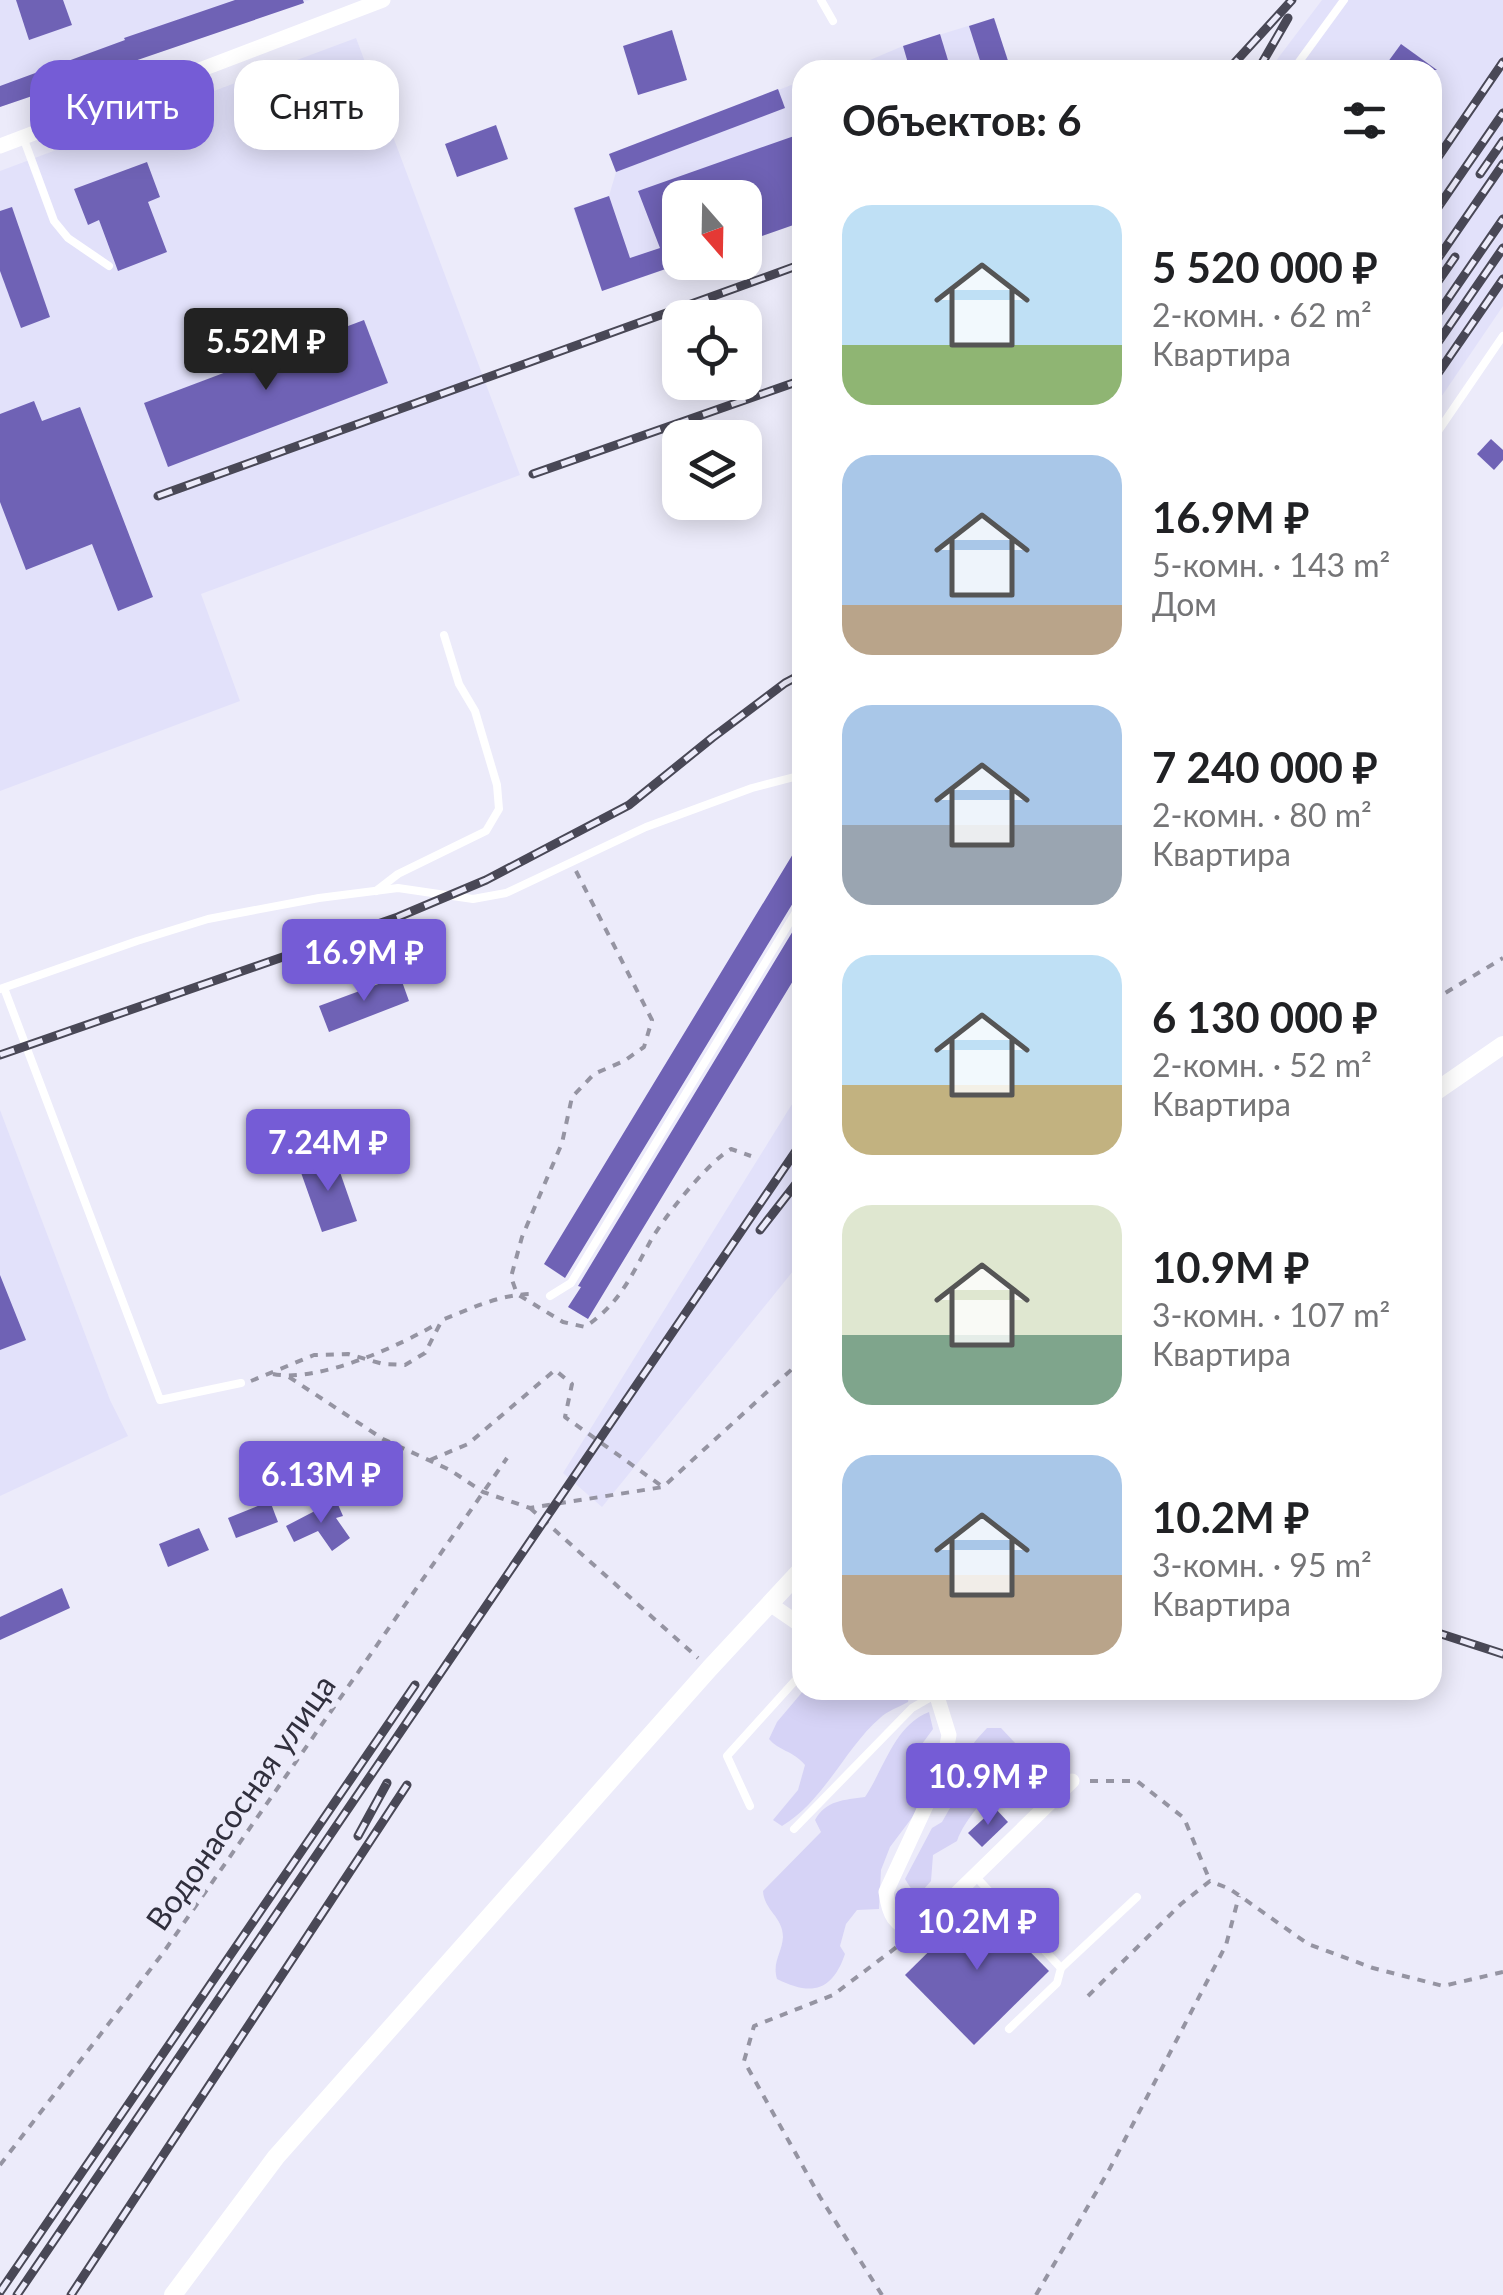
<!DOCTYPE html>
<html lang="ru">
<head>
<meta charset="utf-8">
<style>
	body { margin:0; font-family:Lato,sans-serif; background:#f2f2f2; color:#202124; height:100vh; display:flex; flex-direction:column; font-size:38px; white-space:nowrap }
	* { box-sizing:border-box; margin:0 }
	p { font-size:32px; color:#757577 }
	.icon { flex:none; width:55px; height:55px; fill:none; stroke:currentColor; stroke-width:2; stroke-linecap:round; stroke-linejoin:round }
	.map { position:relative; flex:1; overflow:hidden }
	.sheet { position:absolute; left:792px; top:60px; width:650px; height:1640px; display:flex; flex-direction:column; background:#fff; border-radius:30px; box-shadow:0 5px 25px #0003 }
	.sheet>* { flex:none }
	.top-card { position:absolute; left:30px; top:60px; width:612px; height:90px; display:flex; gap:20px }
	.needle { width:65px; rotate:160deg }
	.tools { position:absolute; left:662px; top:180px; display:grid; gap:20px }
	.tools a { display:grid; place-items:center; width:100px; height:100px; border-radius:20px; background:#fff; box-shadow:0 5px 25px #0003; font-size:50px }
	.price { position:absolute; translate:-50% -85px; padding:0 22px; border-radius:10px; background:#755cd6; color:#fff; font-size:32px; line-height:65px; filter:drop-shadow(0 2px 5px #0008) }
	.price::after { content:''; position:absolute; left:50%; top:60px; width:30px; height:22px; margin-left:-15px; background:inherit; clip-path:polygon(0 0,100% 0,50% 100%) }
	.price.active { background:#222; color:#fff }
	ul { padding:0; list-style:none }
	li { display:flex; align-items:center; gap:30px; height:250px; padding:0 50px }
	li span { display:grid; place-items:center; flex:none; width:280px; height:200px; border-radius:30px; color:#555 }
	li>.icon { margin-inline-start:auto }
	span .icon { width:120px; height:120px; fill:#fffc; stroke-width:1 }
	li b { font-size:42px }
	h2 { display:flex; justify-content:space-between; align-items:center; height:120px; padding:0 50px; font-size:42px }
	.pill { padding:0 35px; border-radius:30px; background:#fff; box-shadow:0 5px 25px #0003; font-size:35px; line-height:90px }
	.pill.active { background:#755cd6; color:#fff }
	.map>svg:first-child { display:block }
</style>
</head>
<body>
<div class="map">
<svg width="1503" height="2295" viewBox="0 0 1503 2295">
	<rect width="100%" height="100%" fill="#ecebfa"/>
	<g fill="#e2e1fa">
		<polygon points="0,0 310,0 0,107"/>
		<polygon points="1322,0 1503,0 1503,306 1433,409 1432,70 1269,70"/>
		<polygon points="994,18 1011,70 834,70 870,60 903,46"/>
		<polygon points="356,38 520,475 201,594 240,701 0,791 0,171"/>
		<polygon points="802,81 802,222 745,242 745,198 680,198 680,262 684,263 602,291 573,208 609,196 616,172 609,154"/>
		<polygon points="802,1088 802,1260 602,1507 563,1473"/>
		<polygon points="0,1110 110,1400 128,1436 0,1496"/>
	</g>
	<g fill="#d6d3f6">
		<path d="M 804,1690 L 910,1690 L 908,1702 C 899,1707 887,1711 880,1718 C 845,1748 825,1800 782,1826 L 773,1820 L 798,1790 L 805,1765 C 792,1750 779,1751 769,1739 L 777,1722 Z"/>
		<path d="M 929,1712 L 933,1729 L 922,1744 L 931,1769 L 914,1815 L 890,1847 L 881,1870 L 879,1909 L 857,1910 L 846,1924 L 840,1946 L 845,1954 C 832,1992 811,1996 777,1979 C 772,1962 782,1953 783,1937 C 783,1917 764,1910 763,1891 L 821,1832 L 815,1820 C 826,1800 844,1800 865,1797 C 885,1767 894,1726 929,1712 Z"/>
		<path d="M 987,1728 L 1001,1728 L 1016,1744 C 1011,1781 970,1805 957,1841 L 933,1855 L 931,1881 L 923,1890 L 912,1890 L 905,1879 L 932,1828 L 942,1822 L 950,1808 L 951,1797 L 968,1777 C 960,1756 973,1743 987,1728 Z"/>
	</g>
	<g fill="#6f62b5">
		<polygon points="16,0 63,0 72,25 29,40"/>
		<polygon points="235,0 303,0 304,3 0,107 0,86 125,40 124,38"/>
		<polygon points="994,18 1011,70 983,70 969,26"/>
		<polygon points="672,30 687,80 638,95 623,46"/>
		<polygon points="940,34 951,70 910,70 903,46"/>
		<polygon points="1401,44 1437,70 1382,70"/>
		<polygon points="778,89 785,108 616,172 609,154"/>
		<polygon points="496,125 508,159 457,177 445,144"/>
		<polygon points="797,135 802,150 802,222 745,242 745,191 727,198 680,198 680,264 602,291 574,208 609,196 630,258 660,248 638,191"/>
		<polygon points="147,162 160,197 148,202 167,252 118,271 99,220 88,225 74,189"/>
		<polygon points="12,207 50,317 21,328 0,271 0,211"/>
		<polygon points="364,320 388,383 168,467 144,403"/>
		<polygon points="34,401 42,421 80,407 153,597 118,611 92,544 26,570 0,502 0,414"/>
		<polygon points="1491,439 1503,450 1503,460 1494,470 1477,454"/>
		<polygon points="802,839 802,895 796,898 565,1278 544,1264"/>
		<polygon points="802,916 802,966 588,1319 568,1307 581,1287 578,1286"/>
		<polygon points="400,976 409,1001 329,1032 319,1006"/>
		<polygon points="334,1155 357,1221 322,1232 299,1167"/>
		<polygon points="0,1275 26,1340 0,1350"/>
		<polygon points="336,1500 343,1516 336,1518 350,1538 332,1551 318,1531 294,1542 286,1526"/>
		<polygon points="270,1501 278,1522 236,1538 228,1518"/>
		<polygon points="199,1528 209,1550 168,1567 159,1544"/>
		<polygon points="62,1588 70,1608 0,1640 0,1617"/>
		<polygon points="995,1808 1008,1822 982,1847 968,1833"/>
		<polygon points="980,1901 1049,1971 974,2045 905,1975"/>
	</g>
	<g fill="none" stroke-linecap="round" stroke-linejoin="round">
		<g stroke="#9594a2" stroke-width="4" stroke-dasharray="8 8" stroke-linecap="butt">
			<path d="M 576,871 L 652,1020 L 644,1047 L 624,1061 L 594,1074 L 572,1097 L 562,1143 L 522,1237 L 511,1277 L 517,1294 L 563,1322 L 585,1327 C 620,1303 630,1278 650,1242 C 663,1218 708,1162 731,1149 L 751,1156"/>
			<polyline points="1432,1001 1503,958"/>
			<path d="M 273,1374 C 318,1383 400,1346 438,1323"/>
			<polyline points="289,1377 383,1439 450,1470 483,1492 530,1508 663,1487 802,1360"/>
			<path d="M 251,1381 L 314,1355 L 348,1354 L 383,1364 L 405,1365 L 425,1353 L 442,1320 C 472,1308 503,1293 536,1294"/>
			<polyline points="430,1460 468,1444 555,1370 572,1384 565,1417 663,1487"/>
			<polyline points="530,1508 698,1658"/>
			<polyline points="1090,1781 1137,1781 1184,1818 1210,1881"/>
			<polyline points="1088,1996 1181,1904 1210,1881 1230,1889 1308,1944 1373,1968 1443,1986 1503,1972"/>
			<polyline points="0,2165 163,1953 507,1458"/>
			<polyline points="882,2295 820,2197 744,2061 754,2026 833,1995 902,1943"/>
			<polyline points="1036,2295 1108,2172 1226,1945 1239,1896"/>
		</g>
		<g stroke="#fff" stroke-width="8">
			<polyline points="821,0 833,21"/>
			<polyline points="1293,70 1344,0"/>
			<polyline points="23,137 54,221 68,238 109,266"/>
			<polyline points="1432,440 1503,336"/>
			<polyline points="376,891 398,874 486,831 499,809 497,785 475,711 459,684 444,635"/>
			<polyline points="4,988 160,1400 241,1383"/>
			<polyline points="0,989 137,941 208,919 319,898 398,888 473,899 506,893 646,827 752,788 802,775"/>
			<polyline points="550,1296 571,1283 802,902"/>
			<polyline points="750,1806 727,1756 802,1673"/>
			<polyline points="794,1829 912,1708 938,1693"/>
			<polyline points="975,1876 1061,1968 1057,1983 1009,2029"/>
			<polyline points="1061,1968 1137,1897"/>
		</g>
		<g stroke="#fff" stroke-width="15">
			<polyline points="0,146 383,0"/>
			<polyline points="770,1604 802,1626"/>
			<path d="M 935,1690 L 949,1735 L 942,1771 L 886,1892 C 889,1915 894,1925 917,1932 L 1072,1781"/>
		</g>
		<g stroke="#fff" stroke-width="18">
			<polyline points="1432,1094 1503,1045"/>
			<polyline points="173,2295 276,2157 710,1668 802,1569"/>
		</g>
		<defs>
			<g id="rail">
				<polyline points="1228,70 1292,0"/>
				<polyline points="1258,70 1288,18"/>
				<polyline points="1432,166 1503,62"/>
				<polyline points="1480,174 1503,141"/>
				<polyline points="1432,216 1503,113"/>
				<polyline points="1432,267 1503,164"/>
				<polyline points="1432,290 1455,257"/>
				<polyline points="1432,322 1503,219"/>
				<polyline points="1432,351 1503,248"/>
				<polyline points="1432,382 1503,279"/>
				<polyline points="533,474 802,380"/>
				<polyline points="158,496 802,264"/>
				<polyline points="0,1055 398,917 486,880 629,805 712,738 785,683 802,674"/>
				<polyline points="760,1230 802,1176"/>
				<polyline points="1432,1631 1503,1654"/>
				<polyline points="358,1836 387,1783"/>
				<polyline points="0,2292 415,1685"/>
				<polyline points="17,2295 802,1142"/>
				<polyline points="71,2295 407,1785"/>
			</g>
		</defs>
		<use href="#rail" stroke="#494856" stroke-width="9"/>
		<use href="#rail" stroke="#ecebfa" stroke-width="5" stroke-dasharray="15" stroke-linecap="butt"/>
	</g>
	<g text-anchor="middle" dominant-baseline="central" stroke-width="10" stroke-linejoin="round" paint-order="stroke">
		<g font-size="32" fill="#302f3d" stroke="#ecebfa">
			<text transform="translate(240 1802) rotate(-55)">Водонасосная улица</text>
		</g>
	</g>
</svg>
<div class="tools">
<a><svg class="needle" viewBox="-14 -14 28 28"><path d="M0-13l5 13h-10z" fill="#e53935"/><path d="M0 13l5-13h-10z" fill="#757577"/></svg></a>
<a><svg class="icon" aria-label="locate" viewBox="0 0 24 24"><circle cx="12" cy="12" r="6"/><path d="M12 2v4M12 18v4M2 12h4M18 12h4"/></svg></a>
<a><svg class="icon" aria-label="layers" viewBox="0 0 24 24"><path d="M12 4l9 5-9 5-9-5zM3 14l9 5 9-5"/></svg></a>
</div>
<b class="price active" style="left:266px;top:393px">5.52M ₽</b>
<b class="price" style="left:364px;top:1004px">16.9M ₽</b>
<b class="price" style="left:328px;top:1194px">7.24M ₽</b>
<b class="price" style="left:321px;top:1526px">6.13M ₽</b>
<b class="price" style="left:988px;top:1828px">10.9M ₽</b>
<b class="price" style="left:977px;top:1973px">10.2M ₽</b>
<div class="top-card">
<a class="pill active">Купить</a>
<a class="pill">Снять</a>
</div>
<section class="sheet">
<h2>Объектов: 6<svg class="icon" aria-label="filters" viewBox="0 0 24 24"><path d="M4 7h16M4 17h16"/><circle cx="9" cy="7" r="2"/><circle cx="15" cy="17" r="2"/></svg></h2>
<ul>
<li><span style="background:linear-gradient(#bfe0f5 70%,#8fb573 0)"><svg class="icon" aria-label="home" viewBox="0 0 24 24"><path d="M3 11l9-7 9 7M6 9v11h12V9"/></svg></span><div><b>5 520 000 ₽</b><p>2-комн. · 62 m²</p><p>Квартира</p></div></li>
<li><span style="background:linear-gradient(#a9c7e8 75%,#b9a48a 0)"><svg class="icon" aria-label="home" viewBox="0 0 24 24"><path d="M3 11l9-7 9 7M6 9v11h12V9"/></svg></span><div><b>16.9M ₽</b><p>5-комн. · 143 m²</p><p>Дом</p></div></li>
<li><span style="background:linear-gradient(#a9c7e8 60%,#9aa5b1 0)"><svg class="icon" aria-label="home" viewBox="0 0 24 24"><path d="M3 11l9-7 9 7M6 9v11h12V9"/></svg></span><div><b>7 240 000 ₽</b><p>2-комн. · 80 m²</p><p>Квартира</p></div></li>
<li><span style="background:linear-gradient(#bfe0f5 65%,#c2b280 0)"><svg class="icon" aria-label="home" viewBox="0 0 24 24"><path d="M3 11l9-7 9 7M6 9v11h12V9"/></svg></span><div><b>6 130 000 ₽</b><p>2-комн. · 52 m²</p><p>Квартира</p></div></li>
<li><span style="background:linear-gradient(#dfe7d0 65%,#7fa58c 0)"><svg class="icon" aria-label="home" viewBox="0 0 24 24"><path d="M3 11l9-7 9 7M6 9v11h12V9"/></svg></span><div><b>10.9M ₽</b><p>3-комн. · 107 m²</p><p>Квартира</p></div></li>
<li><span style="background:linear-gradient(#a9c7e8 60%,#b9a48a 0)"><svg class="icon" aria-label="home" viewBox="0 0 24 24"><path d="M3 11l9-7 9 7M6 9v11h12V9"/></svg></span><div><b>10.2M ₽</b><p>3-комн. · 95 m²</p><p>Квартира</p></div></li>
</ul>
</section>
</div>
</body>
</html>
